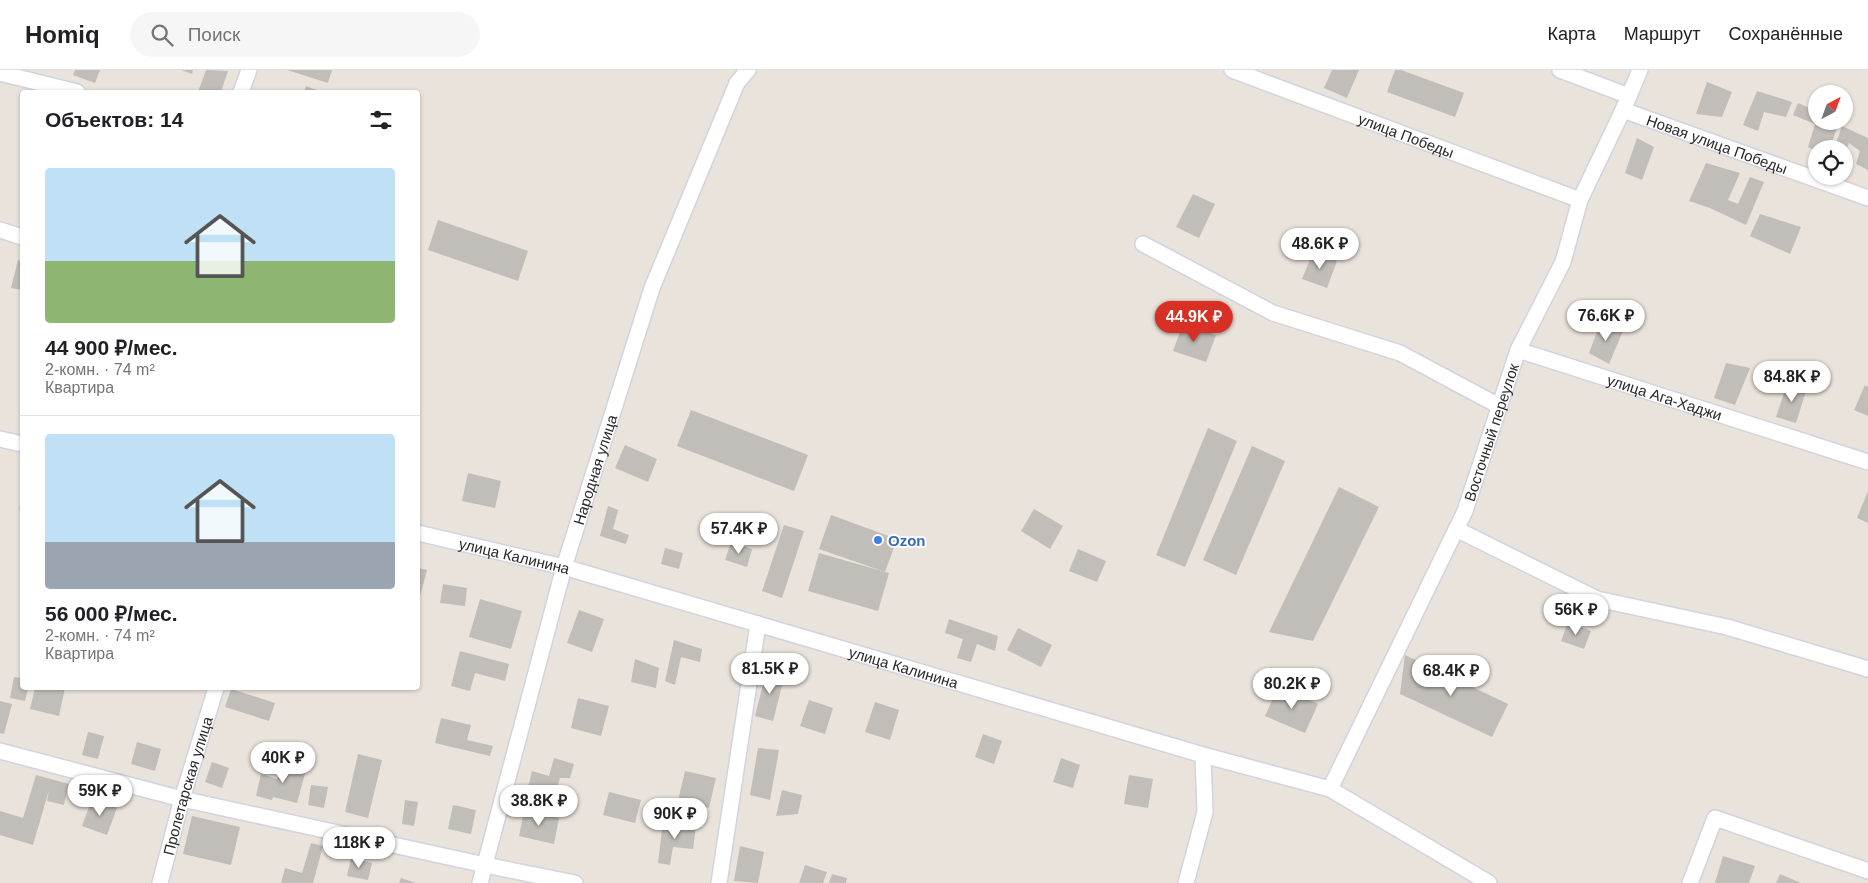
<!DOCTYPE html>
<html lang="ru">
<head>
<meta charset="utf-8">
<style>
	body { margin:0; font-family:Helvetica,sans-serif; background:#f6f6f6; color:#202124; height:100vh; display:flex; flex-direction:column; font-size:19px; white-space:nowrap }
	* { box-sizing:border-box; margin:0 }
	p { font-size:16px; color:#757577 }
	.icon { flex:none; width:28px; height:28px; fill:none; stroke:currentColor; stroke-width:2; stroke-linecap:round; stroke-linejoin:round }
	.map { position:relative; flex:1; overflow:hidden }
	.drawer { position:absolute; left:20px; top:20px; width:400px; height:600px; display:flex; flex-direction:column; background:#fff; border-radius:5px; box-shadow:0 1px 4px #0004 }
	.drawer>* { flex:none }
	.needle { width:32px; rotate:41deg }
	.buttons { position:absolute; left:1808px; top:15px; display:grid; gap:10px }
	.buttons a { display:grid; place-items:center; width:45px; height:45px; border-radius:50%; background:#fff; box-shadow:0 1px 4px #0004; font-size:25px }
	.price { position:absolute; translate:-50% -42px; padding:0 11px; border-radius:18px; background:#fff; color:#222; font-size:16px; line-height:32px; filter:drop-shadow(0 1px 2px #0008) }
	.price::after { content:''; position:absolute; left:50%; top:30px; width:15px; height:11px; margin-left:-8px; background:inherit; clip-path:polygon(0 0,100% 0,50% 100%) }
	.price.active { background:#d93025; color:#fff }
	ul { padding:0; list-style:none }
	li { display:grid; align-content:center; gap:10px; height:265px; padding:0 25px }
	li+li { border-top:1px solid #e0e0e0 }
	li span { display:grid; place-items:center; height:155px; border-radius:5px; color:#555 }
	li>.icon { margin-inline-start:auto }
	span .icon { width:90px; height:90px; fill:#fffc; stroke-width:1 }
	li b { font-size:21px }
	h2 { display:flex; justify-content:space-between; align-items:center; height:60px; padding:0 25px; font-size:21px }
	header { display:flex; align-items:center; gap:30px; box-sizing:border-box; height:70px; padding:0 25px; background:#fff; border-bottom:1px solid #e0e0e0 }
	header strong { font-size:24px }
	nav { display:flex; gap:28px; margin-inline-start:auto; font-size:18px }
	.search { width:350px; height:45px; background:#f6f6f6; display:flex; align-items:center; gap:12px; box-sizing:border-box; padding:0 18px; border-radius:28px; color:#757577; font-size:19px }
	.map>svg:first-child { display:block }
</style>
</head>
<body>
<header>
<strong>Homiq</strong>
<div class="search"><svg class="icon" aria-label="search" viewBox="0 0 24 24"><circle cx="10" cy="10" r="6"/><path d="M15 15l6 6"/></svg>Поиск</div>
<nav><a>Карта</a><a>Маршрут</a><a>Сохранённые</a></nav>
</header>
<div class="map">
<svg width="1868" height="813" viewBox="0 0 1868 813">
	<rect width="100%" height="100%" fill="#e9e3db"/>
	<g fill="#c1bdb8">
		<polygon points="75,0 100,0 95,13 73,5"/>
		<polygon points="181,0 193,0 192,4"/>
		<polygon points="206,0 228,1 221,22 198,22"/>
		<polygon points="287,0 332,0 328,13"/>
		<polygon points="1332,0 1359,0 1347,28 1324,18"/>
		<polygon points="1395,0 1401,0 1464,23 1455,47 1387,22"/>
		<polygon points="1707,12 1732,22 1722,47 1696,44"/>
		<polygon points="306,16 323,22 304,22"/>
		<polygon points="1757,21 1792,32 1786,47 1764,42 1758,61 1743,55"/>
		<polygon points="1798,33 1816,41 1816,51 1840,51 1829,79 1816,79 1816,81 1808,77 1815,54 1793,45"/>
		<polygon points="1842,56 1868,68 1868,100 1856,94 1860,81 1849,73 1844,85 1844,79 1834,79"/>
		<polygon points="1637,68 1654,77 1642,110 1625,103"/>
		<polygon points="1706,93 1740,103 1728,130 1738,134 1750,107 1764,112 1746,155 1710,138 1689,131"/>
		<polygon points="1193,124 1215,134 1199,168 1176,157"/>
		<polygon points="1760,144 1801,157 1790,184 1750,166"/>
		<polygon points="438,150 528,181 518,211 428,180"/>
		<polygon points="1313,182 1337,191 1327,218 1302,209"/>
		<polygon points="18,190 22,191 22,220 11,218"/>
		<polygon points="1601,251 1623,261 1609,294 1589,283"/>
		<polygon points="1183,254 1216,265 1206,292 1173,281"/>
		<polygon points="1726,293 1750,298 1735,335 1714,328"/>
		<polygon points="1787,314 1807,318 1796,353 1776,347"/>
		<polygon points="1865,315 1868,317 1868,346 1854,340"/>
		<polygon points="691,340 808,385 794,421 677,376"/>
		<polygon points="1208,358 1237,371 1185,497 1156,485"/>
		<polygon points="625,375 657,389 648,412 615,398"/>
		<polygon points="1252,376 1285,391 1236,505 1203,490"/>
		<polygon points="468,403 501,411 495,438 462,431"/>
		<polygon points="1339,417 1379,437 1313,571 1269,562"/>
		<polygon points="1868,421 1868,453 1857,448"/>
		<polygon points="22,429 22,441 19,440"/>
		<polygon points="608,436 618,440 613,459 629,465 626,474 600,466"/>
		<polygon points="1034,439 1063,456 1050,479 1021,461"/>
		<polygon points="831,445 897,469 885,502 819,479"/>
		<polygon points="784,455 804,461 782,528 762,521"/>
		<polygon points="731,472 752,479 747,497 725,490"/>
		<polygon points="665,478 683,483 679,499 661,494"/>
		<polygon points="1078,479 1106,491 1097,512 1069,501"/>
		<polygon points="819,483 889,503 878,541 808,521"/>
		<polygon points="418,498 427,500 418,534"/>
		<polygon points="443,514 467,518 465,536 440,533"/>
		<polygon points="480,529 522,541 511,579 469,567"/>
		<polygon points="579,540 604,549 592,582 567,573"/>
		<polygon points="949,549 998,566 995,581 977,574 971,592 957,588 963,569 945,563"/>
		<polygon points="1568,552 1591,561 1584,579 1561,571"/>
		<polygon points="1018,558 1052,575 1041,597 1007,580"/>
		<polygon points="674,570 702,579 700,592 681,587 675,615 665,611"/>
		<polygon points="460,581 509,594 505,611 475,603 470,621 451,616"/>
		<polygon points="1405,585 1508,634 1492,667 1400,624"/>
		<polygon points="635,589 659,598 656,618 631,612"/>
		<polygon points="767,599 785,604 773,651 755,646"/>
		<polygon points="14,607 22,608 22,618 28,618 25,631 10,628"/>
		<polygon points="1278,617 1318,634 1305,663 1265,646"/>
		<polygon points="35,618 65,618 59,646 30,639"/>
		<polygon points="231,619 275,633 269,651 225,637"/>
		<polygon points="578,628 609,636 601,666 571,658"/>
		<polygon points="809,630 833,638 825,664 800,656"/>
		<polygon points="0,631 12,634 4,664 0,663"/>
		<polygon points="875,632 899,640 890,670 865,662"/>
		<polygon points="441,648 471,655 467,670 493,676 490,686 435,673"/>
		<polygon points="88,662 104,666 98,689 82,685"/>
		<polygon points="983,664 1002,671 994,694 975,687"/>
		<polygon points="137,672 161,679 155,701 131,694"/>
		<polygon points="758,678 779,680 770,730 750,725"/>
		<polygon points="358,684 382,690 368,748 345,742"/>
		<polygon points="554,688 574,694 570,708 560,708 555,726 528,718 532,701 549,706"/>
		<polygon points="1061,688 1080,695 1073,718 1053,712"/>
		<polygon points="212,692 229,698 222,718 205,712"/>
		<polygon points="282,693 306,700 297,733 273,727 272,730 256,726 261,704 277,709"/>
		<polygon points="685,701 716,708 709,738 678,731"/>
		<polygon points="36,705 69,714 64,735 47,731 49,720 33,775 0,765 0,741 23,748"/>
		<polygon points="1129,705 1153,709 1148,738 1124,734"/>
		<polygon points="311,715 328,717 324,738 308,735"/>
		<polygon points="782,720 802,725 798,744 776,746"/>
		<polygon points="609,722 641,730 635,753 603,745"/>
		<polygon points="92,729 117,738 107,765 82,756"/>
		<polygon points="405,730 418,732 414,756 402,754"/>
		<polygon points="453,735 476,740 471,764 448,759"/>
		<polygon points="524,741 559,748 554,774 519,766"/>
		<polygon points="192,746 240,757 231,795 183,784"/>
		<polygon points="663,751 696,756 693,779 673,777 670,795 658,793"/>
		<polygon points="311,773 323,776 313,813 281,813 285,798 302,803"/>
		<polygon points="740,776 764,782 758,813 734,811"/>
		<polygon points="1723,786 1755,796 1749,813 1715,813"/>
		<polygon points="351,788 372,793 368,810 347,806"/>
		<polygon points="805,795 827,802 823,813 799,813"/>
		<polygon points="832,804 847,808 846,813 829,813"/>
		<polygon points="1780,804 1801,813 1776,813"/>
		<polygon points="401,808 416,813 399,813"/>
	</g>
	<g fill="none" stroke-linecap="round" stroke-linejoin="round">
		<defs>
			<g id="street">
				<path id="s1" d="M 1232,0 L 1580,130"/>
				<polyline points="1560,0 1629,26"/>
				<polyline points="0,3 77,22"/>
				<polyline points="241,22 249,0"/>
				<path id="s2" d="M 1623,40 L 1868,128"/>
				<polyline points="0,160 22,167"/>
				<polyline points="1143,174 1273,243 1400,283 1499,336"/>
				<path id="s3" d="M 1518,280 L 1868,392"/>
				<polyline points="0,369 22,374"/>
				<polyline points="1456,459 1597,529 1727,557 1868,599"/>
				<path id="s4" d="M 418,463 L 564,497 L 1203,685 L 1330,719 L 1489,813"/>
				<polyline points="0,681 182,729 485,795 575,813"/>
				<path id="s5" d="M 1330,719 L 1465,441 L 1518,280 L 1563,192 L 1580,130 L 1623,40 L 1640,0"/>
				<path id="s6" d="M 160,813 L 182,729 L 216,618"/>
				<path id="s7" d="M 480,813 L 564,497 L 652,218 L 737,13 L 748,0"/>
				<polyline points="719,813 758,554"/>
				<polyline points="1186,813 1205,742 1203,685"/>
				<polyline points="1690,813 1715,748 1868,801"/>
			</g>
		</defs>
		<use href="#street" stroke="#d1d3df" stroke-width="18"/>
		<use href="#street" stroke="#fff" stroke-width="15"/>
	</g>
	<circle fill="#3f7fe0" stroke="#fff" stroke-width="2" cx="878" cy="470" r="5"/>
	<g text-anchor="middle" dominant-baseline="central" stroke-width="4" stroke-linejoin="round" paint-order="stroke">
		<g font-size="15" fill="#282828" stroke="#fff">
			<text stroke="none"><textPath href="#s1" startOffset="186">улица Победы</textPath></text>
			<text stroke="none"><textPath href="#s2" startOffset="100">Новая улица Победы</textPath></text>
			<text stroke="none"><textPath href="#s3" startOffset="154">улица Ага-Хаджи</textPath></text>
			<text stroke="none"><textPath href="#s5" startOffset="392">Восточный переулок</textPath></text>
			<text stroke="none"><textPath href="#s7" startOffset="429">Народная улица</textPath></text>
			<text stroke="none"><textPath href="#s4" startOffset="99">улица Калинина</textPath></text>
			<text stroke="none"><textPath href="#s4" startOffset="504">улица Калинина</textPath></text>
			<text stroke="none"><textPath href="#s6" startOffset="101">Пролетарская улица</textPath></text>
		</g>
		<g font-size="15" font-weight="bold" fill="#366cbe" stroke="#fff" text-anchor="start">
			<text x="888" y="470">Ozon</text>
		</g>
	</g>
</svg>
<div class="buttons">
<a><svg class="needle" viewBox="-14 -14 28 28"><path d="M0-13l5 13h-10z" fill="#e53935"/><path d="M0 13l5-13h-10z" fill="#757577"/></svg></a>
<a><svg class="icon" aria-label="locate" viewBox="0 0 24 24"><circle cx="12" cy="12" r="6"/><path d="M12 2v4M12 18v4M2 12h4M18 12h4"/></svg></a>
</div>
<b class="price" style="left:1320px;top:200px">48.6K ₽</b>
<b class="price" style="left:1606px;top:272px">76.6K ₽</b>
<b class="price active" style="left:1194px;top:273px">44.9K ₽</b>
<b class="price" style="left:1792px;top:333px">84.8K ₽</b>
<b class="price" style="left:739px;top:485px">57.4K ₽</b>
<b class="price" style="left:1576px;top:566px">56K ₽</b>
<b class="price" style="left:770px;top:625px">81.5K ₽</b>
<b class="price" style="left:1451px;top:627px">68.4K ₽</b>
<b class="price" style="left:1292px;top:640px">80.2K ₽</b>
<b class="price" style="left:283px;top:714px">40K ₽</b>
<b class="price" style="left:100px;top:747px">59K ₽</b>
<b class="price" style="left:539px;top:757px">38.8K ₽</b>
<b class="price" style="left:675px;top:770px">90K ₽</b>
<b class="price" style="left:359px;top:799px">118K ₽</b>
<section class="drawer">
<h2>Объектов: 14<svg class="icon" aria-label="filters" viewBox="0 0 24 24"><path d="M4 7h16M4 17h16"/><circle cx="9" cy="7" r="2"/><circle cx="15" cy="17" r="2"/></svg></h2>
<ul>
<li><span style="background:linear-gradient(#bfe0f5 60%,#8fb573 0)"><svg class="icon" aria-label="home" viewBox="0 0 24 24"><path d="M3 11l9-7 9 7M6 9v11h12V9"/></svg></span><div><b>44 900 ₽/мес.</b><p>2-комн. · 74 m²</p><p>Квартира</p></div></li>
<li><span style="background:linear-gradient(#bfe0f5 70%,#9aa5b1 0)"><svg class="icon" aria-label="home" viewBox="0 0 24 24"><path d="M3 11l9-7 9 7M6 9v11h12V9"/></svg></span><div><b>56 000 ₽/мес.</b><p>2-комн. · 74 m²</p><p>Квартира</p></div></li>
</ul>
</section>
</div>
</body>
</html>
